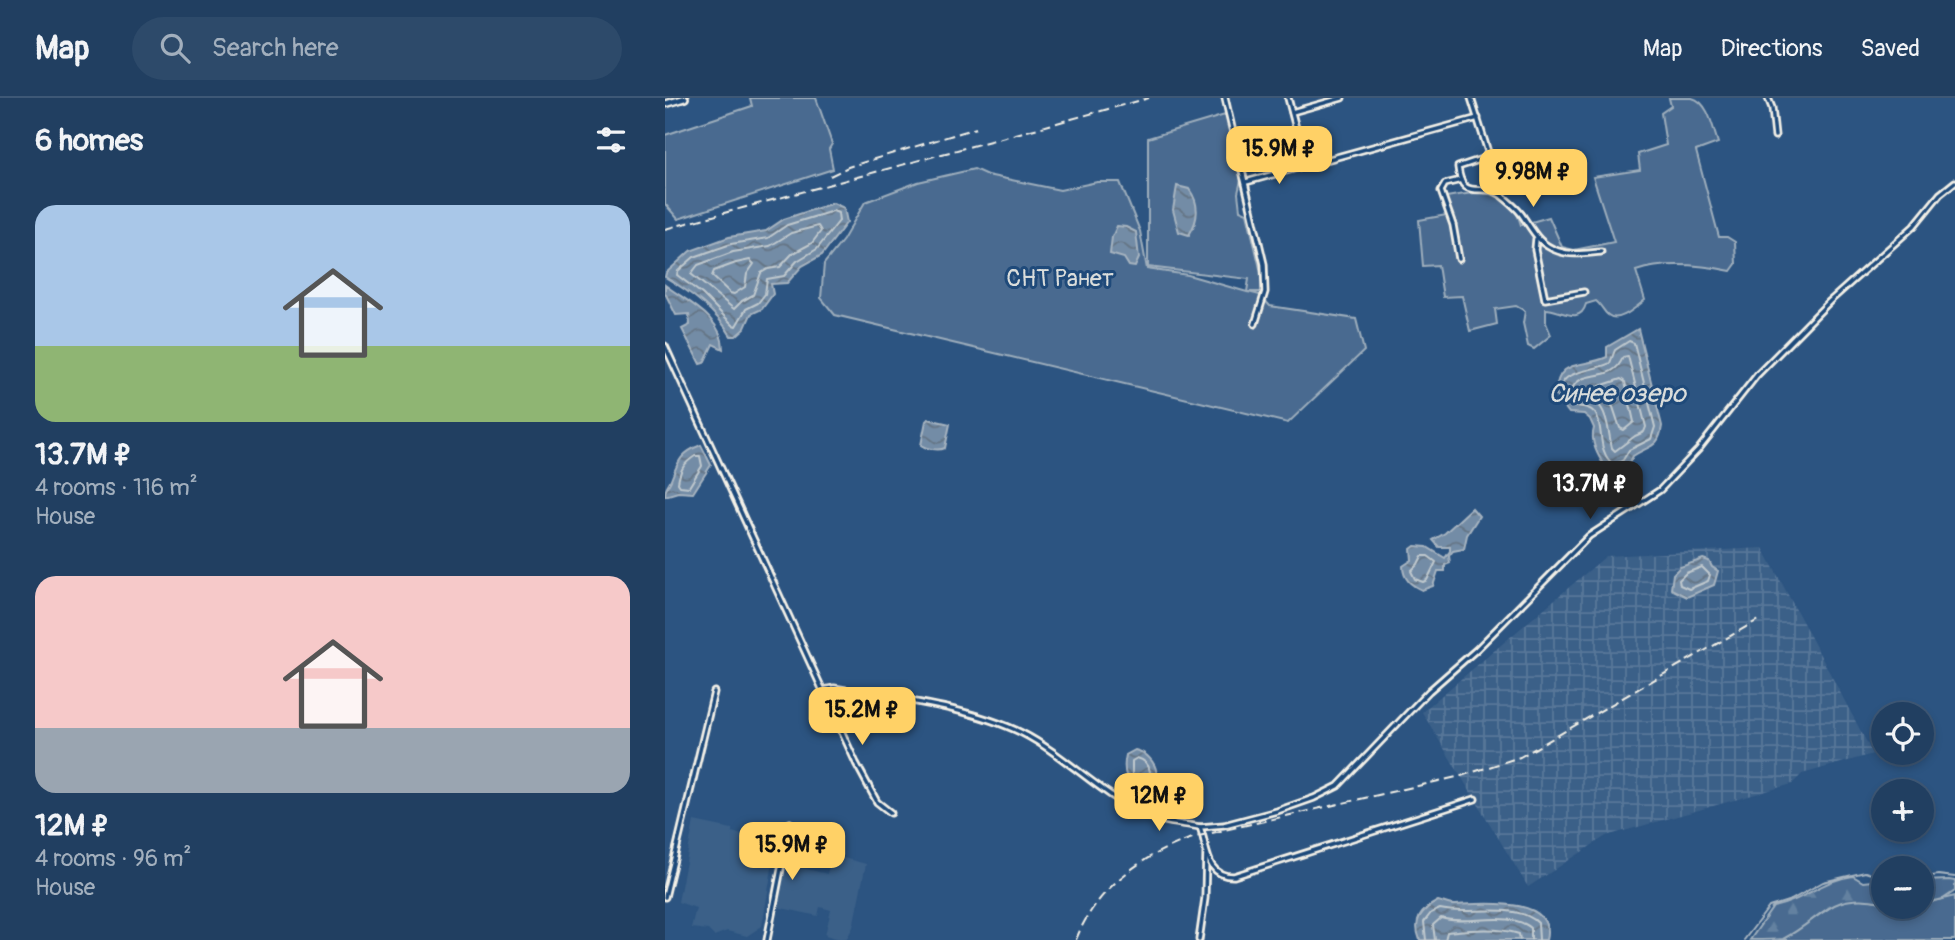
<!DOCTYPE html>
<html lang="en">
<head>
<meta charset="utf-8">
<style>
	body { margin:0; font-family:Pangolin,sans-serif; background:#2d4a6a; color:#f1f3f6; height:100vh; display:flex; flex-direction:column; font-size:26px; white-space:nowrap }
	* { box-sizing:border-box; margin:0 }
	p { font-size:23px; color:#a2afbd }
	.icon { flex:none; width:38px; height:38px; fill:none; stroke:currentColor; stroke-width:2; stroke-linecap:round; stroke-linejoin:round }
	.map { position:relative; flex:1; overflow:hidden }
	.drawer { display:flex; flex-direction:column; background:#213f61; width:665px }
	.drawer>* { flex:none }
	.tools { position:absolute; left:1206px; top:604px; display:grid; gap:14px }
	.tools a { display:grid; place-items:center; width:63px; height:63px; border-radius:50%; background:#213f61; box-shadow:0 4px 10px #0003,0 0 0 2px #3e5876; font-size:35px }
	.price { position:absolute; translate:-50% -60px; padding:0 16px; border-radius:14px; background:#ffd166; color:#111; font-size:23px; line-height:46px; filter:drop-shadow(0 2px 4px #0008) }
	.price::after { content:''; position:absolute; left:50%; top:42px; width:21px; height:16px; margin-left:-10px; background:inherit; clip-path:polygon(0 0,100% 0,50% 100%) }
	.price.active { background:#222; color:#fff }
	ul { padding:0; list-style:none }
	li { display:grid; align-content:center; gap:14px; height:371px; padding:0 35px }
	li span { display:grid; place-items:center; height:217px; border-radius:21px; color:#555 }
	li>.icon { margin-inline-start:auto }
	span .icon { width:126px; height:126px; fill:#fffc; stroke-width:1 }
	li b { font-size:30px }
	h2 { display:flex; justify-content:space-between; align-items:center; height:84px; padding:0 35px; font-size:30px }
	header { display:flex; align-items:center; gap:42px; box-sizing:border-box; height:98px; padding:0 35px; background:#213f61; border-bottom:2px solid #3e5876 }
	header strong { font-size:33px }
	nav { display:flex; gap:38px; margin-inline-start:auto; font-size:24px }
	.search { width:490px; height:63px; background:#2d4a6a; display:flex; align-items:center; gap:18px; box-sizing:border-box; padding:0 24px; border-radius:38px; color:#a2afbd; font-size:26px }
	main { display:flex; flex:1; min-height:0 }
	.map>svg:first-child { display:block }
</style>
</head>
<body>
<header>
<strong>Map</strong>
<div class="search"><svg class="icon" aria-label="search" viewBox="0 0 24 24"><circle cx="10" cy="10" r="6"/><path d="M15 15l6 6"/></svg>Search here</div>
<nav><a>Map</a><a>Directions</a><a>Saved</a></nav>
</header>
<main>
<section class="drawer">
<h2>6 homes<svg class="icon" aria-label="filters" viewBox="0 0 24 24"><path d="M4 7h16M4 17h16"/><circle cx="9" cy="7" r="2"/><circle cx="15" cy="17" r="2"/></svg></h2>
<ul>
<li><span style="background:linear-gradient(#a9c7e8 65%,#8fb573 0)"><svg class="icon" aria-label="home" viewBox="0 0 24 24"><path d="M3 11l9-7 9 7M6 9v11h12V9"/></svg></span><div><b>13.7M ₽</b><p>4 rooms · 116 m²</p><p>House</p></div></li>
<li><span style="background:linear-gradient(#f6c9c9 70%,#9aa5b1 0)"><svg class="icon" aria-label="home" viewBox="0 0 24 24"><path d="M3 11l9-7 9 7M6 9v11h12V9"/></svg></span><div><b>12M ₽</b><p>4 rooms · 96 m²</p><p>House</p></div></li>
</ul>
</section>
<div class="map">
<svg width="1290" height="842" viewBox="0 0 1290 842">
	<defs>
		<pattern id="industrial-grid" width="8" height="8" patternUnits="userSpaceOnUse" patternTransform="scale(1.75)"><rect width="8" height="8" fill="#3b6088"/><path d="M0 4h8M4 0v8" fill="none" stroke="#587799"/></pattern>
		<pattern id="forest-firs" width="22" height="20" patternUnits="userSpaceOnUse" patternTransform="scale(1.75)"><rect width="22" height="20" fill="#496b90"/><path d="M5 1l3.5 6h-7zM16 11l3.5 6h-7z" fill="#6481a0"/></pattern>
		<pattern id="water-waves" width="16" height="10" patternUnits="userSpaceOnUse" patternTransform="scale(1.75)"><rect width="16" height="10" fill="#738ca6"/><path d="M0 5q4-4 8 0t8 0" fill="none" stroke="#647484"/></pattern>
	</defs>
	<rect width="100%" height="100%" fill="#2c5481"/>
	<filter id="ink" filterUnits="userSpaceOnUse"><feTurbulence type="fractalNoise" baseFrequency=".0143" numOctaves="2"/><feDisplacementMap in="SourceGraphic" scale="14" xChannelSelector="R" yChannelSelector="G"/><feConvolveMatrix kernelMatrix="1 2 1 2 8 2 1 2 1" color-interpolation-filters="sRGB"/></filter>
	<g filter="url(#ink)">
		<g fill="#3b6088">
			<polygon points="29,723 67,731 67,734 111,747 97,828 82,838 62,833 49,838 43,832 26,830 31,810 13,804"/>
			<polygon points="167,757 201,766 188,829 182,840 175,841 160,837 166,812 155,809 153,818 112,809 121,766 162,776"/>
		</g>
		<polygon fill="url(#industrial-grid)" points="1098,450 1208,656 1137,676 1127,686 941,738 863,789 757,614 941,458"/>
		<g fill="#496b90" stroke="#9eaebc" stroke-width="2">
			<polygon points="85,0 151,0 167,46 164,51 168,71 13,121 0,106 0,37 87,8"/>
			<path d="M 1004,0 C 1011,0 1021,0 1027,0 C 1044,4 1048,31 1053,45 L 1031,53 L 1054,139 L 1062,139 L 1070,144 L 1071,166 L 1066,173 C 1036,167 1001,163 971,173 L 980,202 C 972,208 954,226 943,217 C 939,214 936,207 931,203 L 921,206 C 915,228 895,211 881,211 L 881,225 L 886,237 L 869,251 L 863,248 L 858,225 L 860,213 L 851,208 L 830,211 L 832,226 L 805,233 L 797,198 L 778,199 L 773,167 L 758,168 L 754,122 L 787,116 L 781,99 C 814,94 845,87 856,127 L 884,119 L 897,149 L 909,152 L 949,144 L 928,79 L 975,72 L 973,56 L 1001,47 L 996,15 L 1006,8 Z"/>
			<polygon points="560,17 576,82 573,95 575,112 582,115 597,179 598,194 583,194 595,197 605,208 691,221 699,253 623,325 170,217 156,200 159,166 178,142 200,104 253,84 309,71 322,77 395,92 432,84 455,84 475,133 482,171 523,177 582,194 584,181 483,169 483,40"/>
			<polygon points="1290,798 1290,842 1116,842 1175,803 1194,800 1218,804 1218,808 1256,808 1257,806"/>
		</g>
		<g fill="url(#forest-firs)" stroke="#9eaebc" stroke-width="2">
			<path d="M 1188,778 L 1198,784 L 1216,782 L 1218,784 L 1218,804 C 1164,793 1160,819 1118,841 C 1110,842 1094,842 1085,842 L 1108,809 C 1139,803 1156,782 1188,778 Z"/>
			<polygon points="1284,782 1290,783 1290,793 1278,801 1257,806 1257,783"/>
		</g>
		<g fill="url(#water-waves)" stroke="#a7b4c0" stroke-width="2">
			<path d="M 512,88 L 524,91 C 535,106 534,121 524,137 L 514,134 L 508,112 Z"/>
			<path d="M 168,105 L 179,110 L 182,124 L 157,157 L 137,168 L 122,185 L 106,186 L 108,196 L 97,211 L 86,216 L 80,230 L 71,238 L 66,238 C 51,212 25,194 0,179 L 1,175 L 25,153 L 64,139 L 101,133 L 119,121 Z"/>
			<polygon points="452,128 461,129 471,134 474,160 470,169 464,168 459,160 445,156 447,139"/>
			<path d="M 0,187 C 22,204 58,219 58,251 L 48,246 L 39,265 L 35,266 L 17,231 L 25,227 L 24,216 L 11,217 L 0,195 Z"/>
			<path d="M 973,231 L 997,328 C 994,350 985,347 968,358 C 963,369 956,373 944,376 C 936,362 924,346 929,330 L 925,321 L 919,316 L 904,315 L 890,297 C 893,258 917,271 942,259 L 942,249 Z"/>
			<path d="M 263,321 L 285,326 L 280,350 C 274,353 261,351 256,347 L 261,323 Z"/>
			<path d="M 36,347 L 46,367 L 28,395 L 13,394 L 0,398 C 0,389 3,389 6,382 C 13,364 15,355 36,347 Z"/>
			<path d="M 807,410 L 814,418 L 802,437 L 799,451 L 788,453 L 784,458 L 785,465 L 780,467 L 780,473 L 773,473 L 768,488 L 757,492 C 746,487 738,481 738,468 L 747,462 L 746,451 L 750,448 L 762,449 L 780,460 L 785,453 L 785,449 L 774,449 L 768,442 L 780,435 Z"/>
			<polygon points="1038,461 1044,463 1047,469 1053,473 1049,487 1022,499 1006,491 1008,476 1015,469"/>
			<path d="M 470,652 C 494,657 502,691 475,698 C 462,688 457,673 461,657 Z"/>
			<path d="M 773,803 C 778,804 784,807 789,807 C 815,806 892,797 881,842 L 755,842 C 747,823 756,812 773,803 Z"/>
		</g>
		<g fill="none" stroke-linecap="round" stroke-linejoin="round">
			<g stroke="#c0c9ce" stroke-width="2">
				<polygon points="168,113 173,115 174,123 152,151 132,163 119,178 102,181 100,196 93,205 81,211 71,228 68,227 37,196 12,177 13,173 29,159 66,146 103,140 122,127"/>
				<polygon points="153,128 156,133 147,145 127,156 115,169 103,171 96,175 88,197 77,203 69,211 26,176 33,167 68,154 105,148 126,135"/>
				<polygon points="85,162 89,166 82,176 80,189 69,196 65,195 47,178 49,173 71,165"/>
				<path d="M 964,243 L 969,245 L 990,329 L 986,341 L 964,352 L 958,362 L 949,367 C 945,364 941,359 939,353 C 933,340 940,311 918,309 C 915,308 911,309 907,308 C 875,272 927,275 945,265 L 950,252 Z"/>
				<path d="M 963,258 L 981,329 L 979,334 L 970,338 L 950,353 L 947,350 C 941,326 945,300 911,300 L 907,291 C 917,269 948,287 958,259 Z"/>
				<polygon points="956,281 960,284 969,324 959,332 955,330 948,309 933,292 935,288"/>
				<path d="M 30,358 L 35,358 L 37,368 L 24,389 L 15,388 L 13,385 C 15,372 19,365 30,358 Z"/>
				<polygon points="757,458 763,458 771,464 762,482 758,484 750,481 746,473 753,466"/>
				<polygon points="1037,469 1045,477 1043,483 1024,491 1015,487 1014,482 1021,475"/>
				<path d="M 472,660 C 487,664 489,680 478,690 L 475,689 L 467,676 L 467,663 Z"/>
				<path d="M 761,842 L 759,824 L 766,815 L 775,811 C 802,818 851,803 873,825 L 874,842"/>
				<path d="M 770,842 L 768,827 L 776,820 C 800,828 845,812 866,830 L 866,842"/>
				<path d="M 780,842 L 782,834 C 805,832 831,829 854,836 L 855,842"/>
			</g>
			<g stroke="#a7b4c0" stroke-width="2">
				<polyline points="1256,780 1273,777 1290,779"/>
				<polyline points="1079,842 1104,809 1126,802 1158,784 1200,774 1218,780"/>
			</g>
			<defs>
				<g id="minor">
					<polyline points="560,0 599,166 600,194 590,226"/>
					<polyline points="623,0 641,68"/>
					<path d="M 806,0 L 823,54 L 820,60 L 793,69 C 797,106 817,83 836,97 C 844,104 854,111 859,120 C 869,135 875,147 893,153 C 907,158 922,155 936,154"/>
					<polyline points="1103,0 1107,10 1110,38"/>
					<polyline points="627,14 677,0"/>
					<polyline points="581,84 813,20"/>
					<polyline points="871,141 870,152 880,201 919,194"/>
					<polyline points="794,161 788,127 776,93 780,86 796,82"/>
					<polyline points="0,248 191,665 212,704 226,715"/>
					<path d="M 159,592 L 169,590 C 229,601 302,608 357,635 C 400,657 434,695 478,716 C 496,725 515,725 535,729 C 543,750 540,779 569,778 L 810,701"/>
					<polyline points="535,729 559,727 612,713 649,700 673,688 764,593 812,551 924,438 995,392 1033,352 1092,277 1165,203 1249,128 1275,96 1290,84"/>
					<polyline points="0,799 49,594"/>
					<polyline points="102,842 125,725"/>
					<polyline points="534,842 540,800 541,755"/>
				</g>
				<polyline id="tertiary" points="0,6 20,0"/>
			</defs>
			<use href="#minor" stroke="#f4f1e8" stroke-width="9"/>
			<use href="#tertiary" stroke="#f4f1e8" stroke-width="10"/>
			<use href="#minor" stroke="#1f4a7a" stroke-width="3.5"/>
			<use href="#tertiary" stroke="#1f4a7a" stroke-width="4.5"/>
			<g stroke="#f4f1e8" stroke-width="2" stroke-dasharray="10 5" stroke-linecap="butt">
				<polyline points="165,78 183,69 311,30"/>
				<polyline points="0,131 484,0"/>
				<path d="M 411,842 C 431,788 485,751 538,737 L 796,678 L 855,659 L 1093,522"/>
			</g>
		</g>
	</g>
	<g text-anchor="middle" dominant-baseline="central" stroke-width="6" stroke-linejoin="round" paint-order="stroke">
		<g font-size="24" fill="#dadddb" stroke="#1f4a7a">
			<text x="395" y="180">СНТ Ранет</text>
		</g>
		<g font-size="26" font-style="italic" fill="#dadddb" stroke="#1f4a7a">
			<text x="952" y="296">Синее озеро</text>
		</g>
	</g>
</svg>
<div class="tools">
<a><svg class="icon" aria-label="locate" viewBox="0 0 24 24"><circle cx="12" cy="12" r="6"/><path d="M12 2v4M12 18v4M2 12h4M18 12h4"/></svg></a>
<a>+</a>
<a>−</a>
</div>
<b class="price" style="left:614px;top:88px">15.9M ₽</b>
<b class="price" style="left:868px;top:111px">9.98M ₽</b>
<b class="price active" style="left:925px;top:423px">13.7M ₽</b>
<b class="price" style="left:197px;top:649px">15.2M ₽</b>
<b class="price" style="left:494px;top:735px">12M ₽</b>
<b class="price" style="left:127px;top:784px">15.9M ₽</b>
</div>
</main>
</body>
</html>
